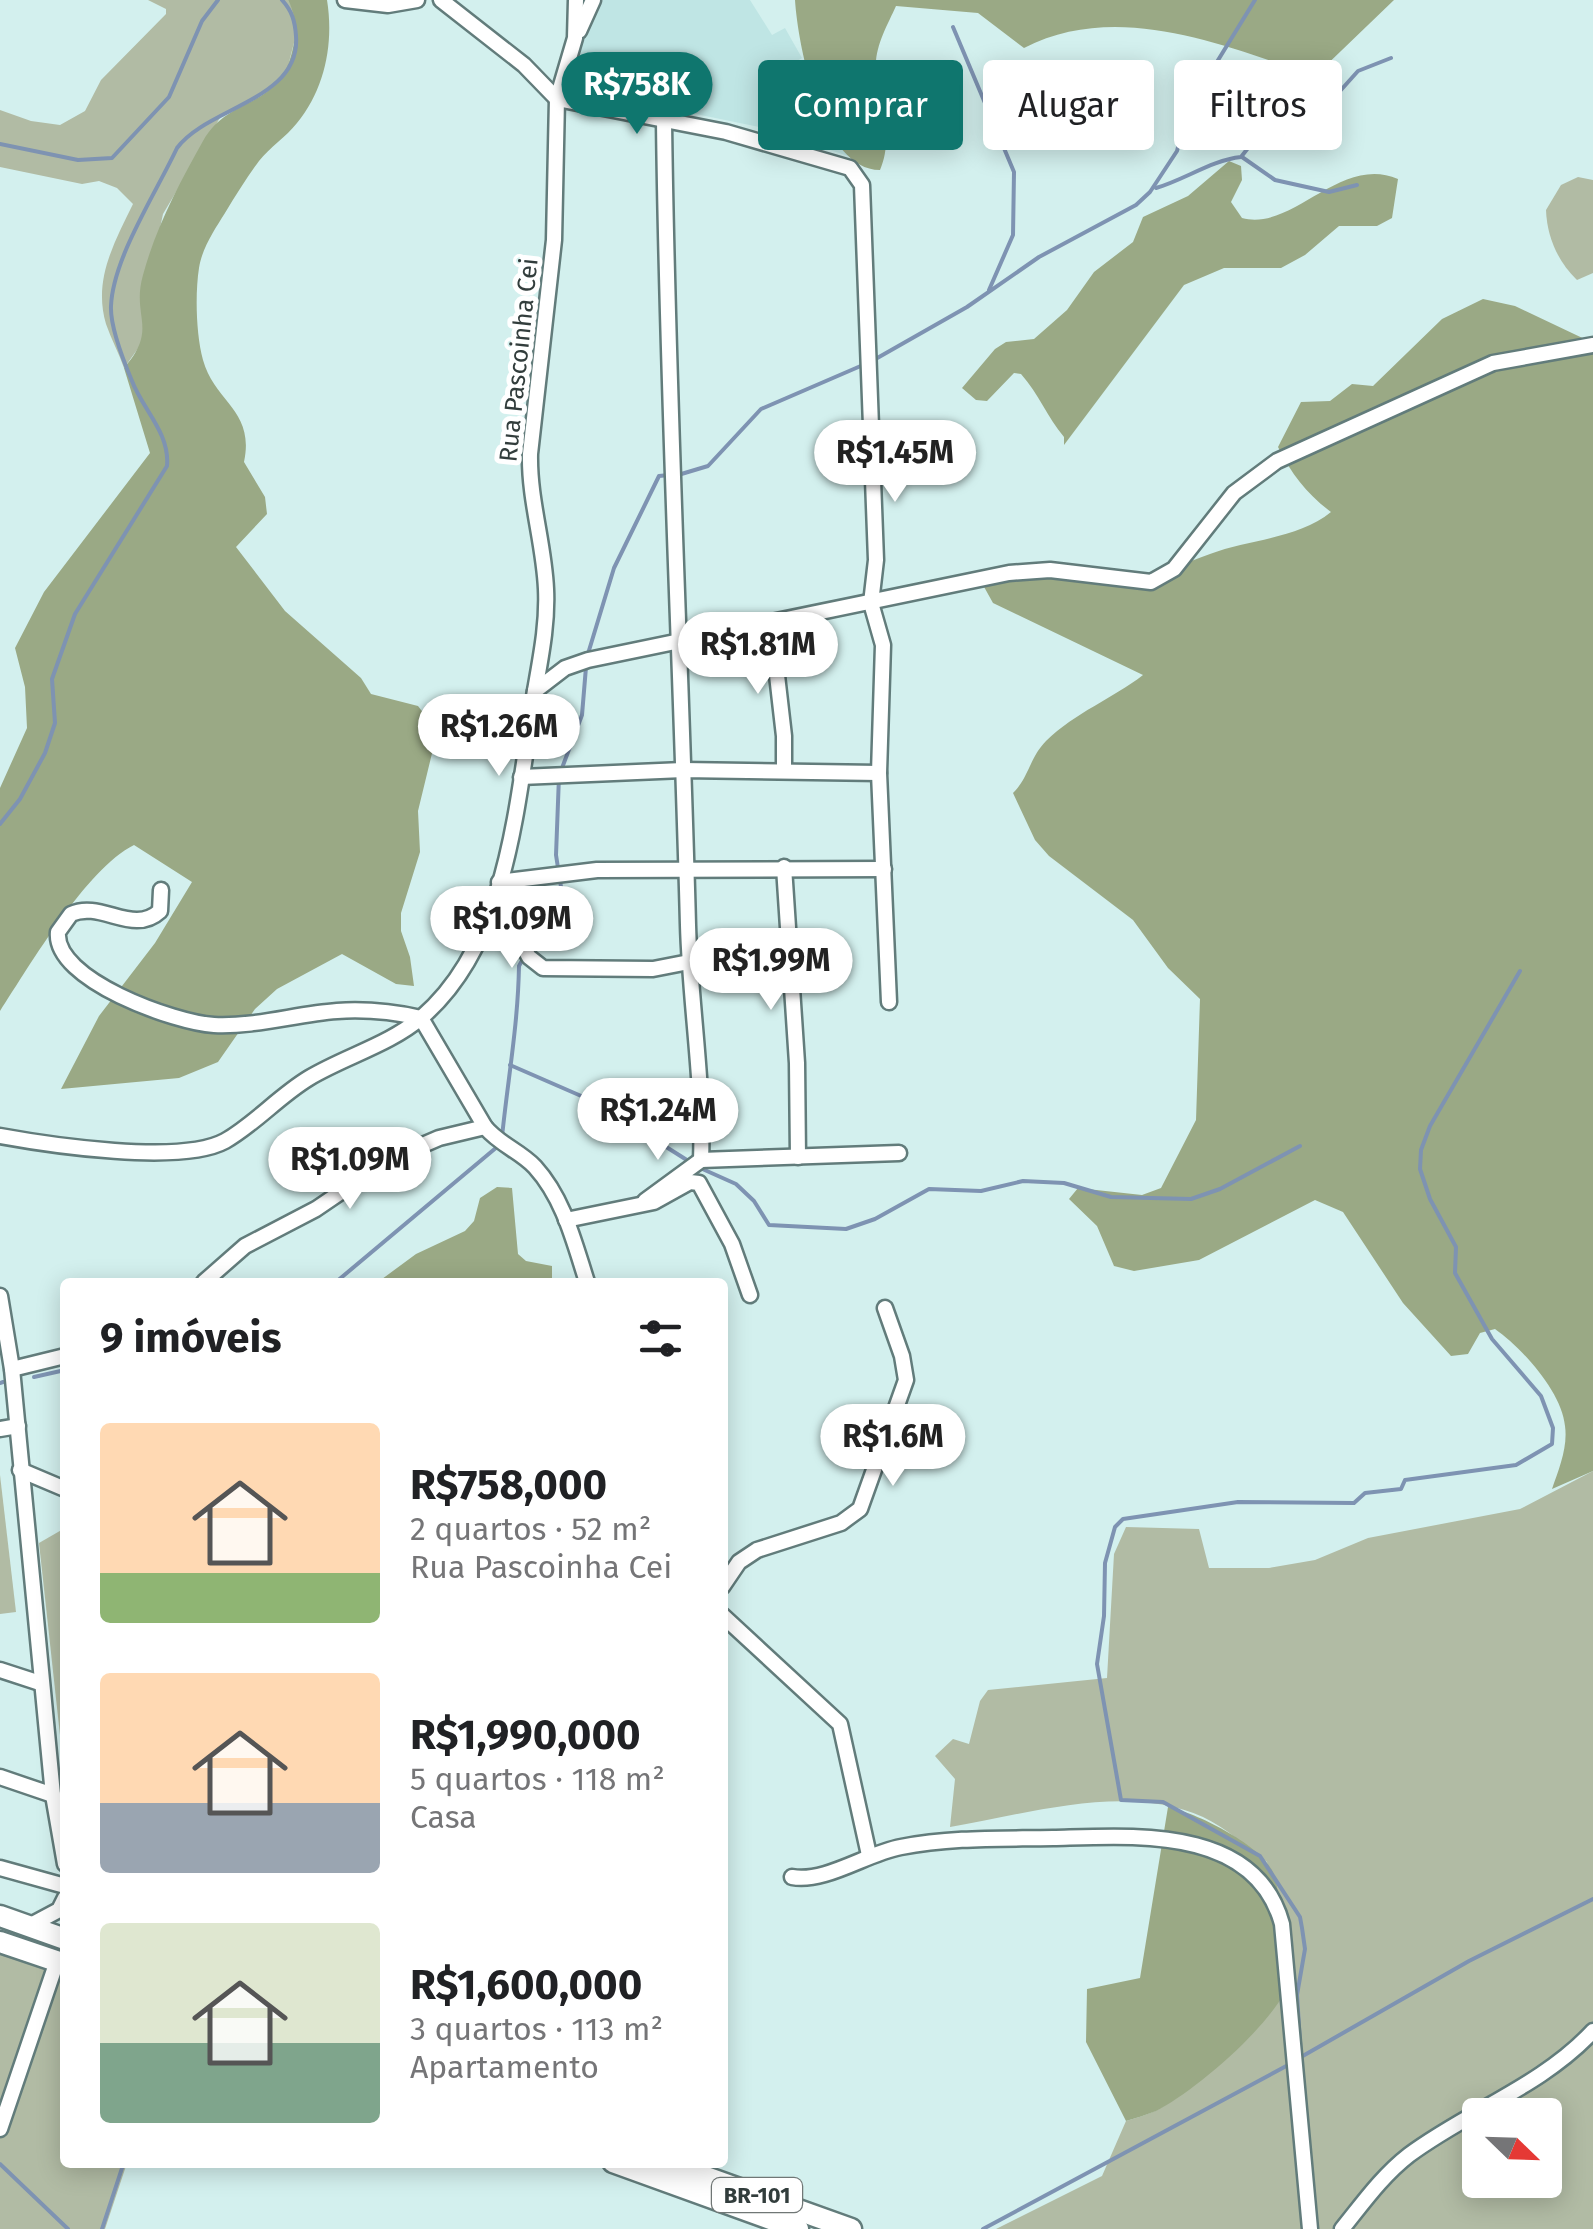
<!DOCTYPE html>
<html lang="pt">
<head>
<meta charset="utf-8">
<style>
	body { margin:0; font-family:"Fira Sans",sans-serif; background:#f2f2f2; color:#202124; height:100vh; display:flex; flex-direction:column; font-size:38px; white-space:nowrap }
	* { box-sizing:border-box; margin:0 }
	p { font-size:32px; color:#757577 }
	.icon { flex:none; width:55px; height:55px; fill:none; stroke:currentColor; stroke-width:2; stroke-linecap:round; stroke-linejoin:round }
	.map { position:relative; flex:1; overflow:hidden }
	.details { position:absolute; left:60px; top:1278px; width:668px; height:890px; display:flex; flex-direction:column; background:#fff; border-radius:10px; box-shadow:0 5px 25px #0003 }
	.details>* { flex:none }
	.hud { position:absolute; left:758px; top:60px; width:685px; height:90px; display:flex; gap:20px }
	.needle { width:65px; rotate:113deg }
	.buttons { position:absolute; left:1462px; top:2098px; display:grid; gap:20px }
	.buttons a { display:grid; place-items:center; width:100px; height:100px; border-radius:10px; background:#fff; box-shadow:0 5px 25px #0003; font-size:50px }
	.price { position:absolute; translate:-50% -85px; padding:0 22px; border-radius:35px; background:#fff; color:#222; font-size:32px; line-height:65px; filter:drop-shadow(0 2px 5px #0008) }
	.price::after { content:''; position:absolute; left:50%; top:60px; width:30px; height:22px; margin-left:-15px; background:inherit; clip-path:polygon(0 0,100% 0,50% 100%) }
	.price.selected { background:#0f766e; color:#fff }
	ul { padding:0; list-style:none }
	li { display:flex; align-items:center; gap:30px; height:250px; padding:0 40px }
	li span { display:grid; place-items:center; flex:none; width:280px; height:200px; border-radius:10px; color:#555 }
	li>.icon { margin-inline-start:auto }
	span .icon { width:120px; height:120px; fill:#fffc; stroke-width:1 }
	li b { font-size:42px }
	h2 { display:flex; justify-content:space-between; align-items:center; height:120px; padding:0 40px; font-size:42px }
	.pill { padding:0 35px; border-radius:10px; background:#fff; box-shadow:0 5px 25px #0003; font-size:35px; line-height:90px }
	.pill.selected { background:#0f766e; color:#fff }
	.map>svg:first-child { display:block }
</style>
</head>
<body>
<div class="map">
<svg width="1593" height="2229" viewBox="0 0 1593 2229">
	<rect width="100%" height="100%" fill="#d3f0ee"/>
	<polygon fill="#bfe5e4" points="603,0 750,0 772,35 785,28 802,58 781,71 851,157 815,145 798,135 579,90 573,63"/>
	<g fill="#b1bba4" fill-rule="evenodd">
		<path d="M 148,0 L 288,0 L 296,15 L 296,35 L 288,66 L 275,88 L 221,116 L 163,214 L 142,312 L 144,340 L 124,368 C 119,353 111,339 106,324 C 93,280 114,243 133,204 L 117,188 L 99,181 L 82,184 L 0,167 L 0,110 L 31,121 L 60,125 L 85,111 L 101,80 L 166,14 L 166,9 Z"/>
		<path d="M 1578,177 L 1593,180 L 1593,273 L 1577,280 C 1558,262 1547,237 1546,210 L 1561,185 Z"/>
		<path d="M 1593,1471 L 1593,2229 L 996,2229 L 1102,2176 L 1126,2121 C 1136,2118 1146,2115 1155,2111 C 1190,2094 1286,2008 1294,1971 C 1297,1955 1288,1948 1281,1937 C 1272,1923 1270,1880 1267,1862 C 1247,1847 1226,1828 1203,1817 C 1127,1782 1028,1814 950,1827 L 955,1779 L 935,1756 L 953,1739 L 969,1744 L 980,1701 L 988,1690 L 1107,1678 L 1114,1554 L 1126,1527 L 1199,1529 L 1209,1568 L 1269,1568 L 1315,1560 L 1368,1538 L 1520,1509 ZM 1480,2115 L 1545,2115 L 1545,2180 L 1480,2180 Z"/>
		<polygon points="0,1475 16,1612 0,1614"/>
		<polygon points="65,1528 65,1781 39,1543"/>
		<polygon points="0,1950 65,1975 65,2162 127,2163 105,2229 0,2229"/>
	</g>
	<g fill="#9aa985">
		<path d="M 288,0 L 327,0 C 334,43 325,89 297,123 C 286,137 270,147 259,161 C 247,177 236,195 225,213 C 215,229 202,248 199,268 C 195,294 196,334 203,360 C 215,403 255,410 244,462 L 265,497 L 267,514 L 236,547 L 285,611 L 361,678 L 371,694 L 418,706 L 428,719 L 435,741 L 418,811 L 420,852 L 401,913 L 401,931 L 410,957 L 414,986 L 396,984 L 342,954 L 277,989 L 255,1009 L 218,1062 L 179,1078 L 61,1089 L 99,1016 L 155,943 L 192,882 L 134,845 C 86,869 31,964 0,1011 L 0,788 L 27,728 L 25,687 L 15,648 L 44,592 L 150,453 L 124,368 C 159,328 131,317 143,275 C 156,227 179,184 203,141 C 229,95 278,110 292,52 C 297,32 297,18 288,0 Z"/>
		<path d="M 795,0 L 1394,0 L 1315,76 C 1223,45 1117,0 1024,48 L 978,13 L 896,6 C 888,24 875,46 876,67 C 878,102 895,135 880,170 C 822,170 798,46 795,0 Z"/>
		<path d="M 1229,161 L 1241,166 L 1242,180 L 1231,202 L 1242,218 C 1293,232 1340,154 1398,179 L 1392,218 L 1377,226 L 1339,226 L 1305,255 L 1281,268 L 1224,268 L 1184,285 L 1064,445 L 1064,437 C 1047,417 1039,394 1021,374 L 1014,373 L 987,401 L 976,400 L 962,388 L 995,349 L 1006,342 L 1034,339 L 1067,310 L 1094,272 L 1133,242 L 1143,217 L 1188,196 Z"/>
		<path d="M 1483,299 L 1515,306 L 1593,343 L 1593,1471 L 1552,1489 C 1559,1469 1568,1447 1565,1426 C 1562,1392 1522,1348 1495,1329 L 1480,1333 L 1468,1354 L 1451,1356 L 1403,1303 L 1343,1212 L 1315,1200 L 1199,1260 L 1134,1271 L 1114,1266 L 1097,1226 L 1069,1199 L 1078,1188 L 1142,1195 L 1161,1188 L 1196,1120 L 1200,999 L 1168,968 L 1133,920 L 1049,856 L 1035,840 L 1013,793 C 1028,779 1030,757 1046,741 C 1076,712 1112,699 1143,675 L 993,603 L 983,585 L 990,572 L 1142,579 C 1166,574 1186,562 1210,554 C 1249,539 1298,539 1331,512 C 1307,494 1292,475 1278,447 L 1301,402 L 1330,401 L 1352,384 L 1373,386 L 1442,319 Z"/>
		<polygon points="497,1187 512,1188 518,1254 526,1261 552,1266 552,1282 378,1282 416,1254 465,1231 474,1221 480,1198"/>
		<path d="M 1168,1807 C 1197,1813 1261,1845 1273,1872 C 1281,1891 1277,1915 1279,1935 C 1289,1945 1296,1954 1294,1969 C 1287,2014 1196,2091 1156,2111 C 1146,2115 1136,2118 1126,2121 L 1086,2042 L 1087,1989 L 1140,1978 Z"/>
	</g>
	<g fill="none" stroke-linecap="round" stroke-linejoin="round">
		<g stroke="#7e93b2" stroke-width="4">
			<polyline points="953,27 1014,172 1013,235 989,290"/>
			<polyline points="0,144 78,160 112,158 169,97 202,21 218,0"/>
			<polyline points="1242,157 1275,180 1329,192 1357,185"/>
			<path d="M 1156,188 C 1184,180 1212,160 1241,157 L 1276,112 L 1323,110 L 1358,71 L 1391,58"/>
			<polyline points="872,361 967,307 1039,257 1136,205 1150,192 1177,151 1188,109 1255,0"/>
			<polyline points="678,475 708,466 761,409 863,365"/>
			<polyline points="587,657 614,568 659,476 669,475"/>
			<path d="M 0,824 L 20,799 L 45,753 L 55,723 L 52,679 L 75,614 L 167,466 C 170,433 143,410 132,381 C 124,362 110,327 111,306 C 113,258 156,193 177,148 C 207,107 301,100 296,36 C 295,21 292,11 282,0"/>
			<polyline points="530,949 554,909 561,887 556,855 559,776 582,715 586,667"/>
			<polyline points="1520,971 1430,1126 1421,1150 1420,1169 1430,1199 1456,1247 1455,1273 1492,1339 1541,1396 1553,1428 1552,1444 1516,1465 1405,1480 1401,1489 1365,1493 1354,1503 1238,1502 1123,1519 1115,1527 1105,1563 1104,1616 1097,1664 1121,1800 1163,1802 1260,1856 1300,1917 1302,1928 1305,1949 1297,1995 1301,2057 1469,1961 1593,1899"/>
			<polyline points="510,1065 595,1102 690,1162"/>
			<polyline points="698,1167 736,1184 754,1201 769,1225 846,1229 875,1219 929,1189 981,1191 1023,1181 1064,1183 1111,1197 1191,1199 1220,1189 1300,1146"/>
			<path d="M 336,1282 L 497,1147 L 502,1137 C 508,1078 518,1025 519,966 L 524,957"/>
			<polyline points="34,1377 65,1370"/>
			<polyline points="0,1383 3,1382"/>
			<polyline points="0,2164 68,2229"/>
			<polyline points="102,2229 124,2162"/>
			<polyline points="983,2229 1290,2064"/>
		</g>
		<defs>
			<g id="minor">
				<polyline points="345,0 388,5 417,0"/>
				<polyline points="441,0 524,65 557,99 726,132 850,168 862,185 876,560 871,603 883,645 879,773 889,1002"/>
				<polyline points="579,31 593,0"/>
				<path d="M 664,120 C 667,389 681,657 688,925 C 690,1002 704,1084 701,1160 L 899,1153"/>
				<polyline points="771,623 784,736 784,770"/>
				<polyline points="535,691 565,668 588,660 1009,573 1050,570 1151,582 1174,569 1234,493 1277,461 1493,363 1593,345"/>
				<polyline points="521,777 683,770 879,773"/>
				<polyline points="784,867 797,1063 798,1157"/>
				<polyline points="499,882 597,870 884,869"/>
				<path d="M 161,890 L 160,911 C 133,936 101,900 71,914 L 58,932 C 53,980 176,1023 214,1025 C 255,1027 296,1014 337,1011 C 365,1009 394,1012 421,1018 L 485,1127 C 500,1145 520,1151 535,1167 C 564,1199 574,1242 587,1282"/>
				<polyline points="489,911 512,926 529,957 543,968 653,969 689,962"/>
				<path d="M 0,1136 C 49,1145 181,1165 225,1141 C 255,1124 279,1096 309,1078 C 346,1056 389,1045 422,1017 C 506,945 516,811 532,709 C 538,669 548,630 546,589 C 544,543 529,500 530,454 L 554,240 L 557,99 L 575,38 L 576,0"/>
				<polyline points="645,1201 701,1160"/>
				<polyline points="566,1220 654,1202 690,1182 699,1183 732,1244 750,1295"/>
				<polyline points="204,1282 245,1246 316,1209 388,1160 439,1138 485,1127"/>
				<polyline points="0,1296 12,1369 53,1795 65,1864"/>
				<polyline points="12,1369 65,1356"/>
				<polyline points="0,1429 18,1426"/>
				<polyline points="20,1470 65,1489"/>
				<polyline points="722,1587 739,1562 757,1550 841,1523 860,1509 906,1380 902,1356 885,1308"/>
				<polyline points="722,1615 840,1724 869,1855"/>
				<polyline points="0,1670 40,1683"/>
				<polyline points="0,1777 53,1795"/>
				<polyline points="0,1868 65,1886"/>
				<path d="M 792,1877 C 826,1883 867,1853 901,1847 C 952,1837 1002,1839 1053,1838 C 1133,1836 1255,1825 1282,1924 L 1310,2229"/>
				<polyline points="29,1926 59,1910 65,1898"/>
				<polyline points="0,2129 57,1961"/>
				<path d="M 1342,2229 C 1363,2203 1382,2176 1409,2155 C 1468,2111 1542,2086 1593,2031"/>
			</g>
			<g id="highway">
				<polyline points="0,1916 65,1939"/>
				<polyline points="0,1942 65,1964"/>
				<polyline points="613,2162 798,2229"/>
				<polyline points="664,2162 851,2229"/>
			</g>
		</defs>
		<use href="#minor" stroke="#627c7b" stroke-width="19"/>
		<use href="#highway" stroke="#627c7b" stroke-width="25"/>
		<use href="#minor" stroke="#fff" stroke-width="14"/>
		<use href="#highway" stroke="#fff" stroke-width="20"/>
	</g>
	<g text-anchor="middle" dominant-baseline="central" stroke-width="10" stroke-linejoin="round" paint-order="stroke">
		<rect fill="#fff" stroke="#707776" stroke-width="2.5" x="712" y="2178" width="90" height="34" rx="8"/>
		<g font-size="22" font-weight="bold" fill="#323d3c">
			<text x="757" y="2195">BR-101</text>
		</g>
		<g font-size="25" fill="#323d3c" stroke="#fff">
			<text transform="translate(519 360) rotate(-84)">Rua Pascoinha Cei</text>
		</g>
	</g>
</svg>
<div class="buttons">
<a><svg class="needle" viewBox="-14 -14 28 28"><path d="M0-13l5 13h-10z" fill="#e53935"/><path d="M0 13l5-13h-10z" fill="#757577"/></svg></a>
</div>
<b class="price selected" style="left:637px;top:137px">R$758K</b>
<b class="price" style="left:895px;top:505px">R$1.45M</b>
<b class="price" style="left:758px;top:697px">R$1.81M</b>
<b class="price" style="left:499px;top:779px">R$1.26M</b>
<b class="price" style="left:512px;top:971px">R$1.09M</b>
<b class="price" style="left:771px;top:1013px">R$1.99M</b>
<b class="price" style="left:658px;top:1163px">R$1.24M</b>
<b class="price" style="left:350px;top:1212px">R$1.09M</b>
<b class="price" style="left:893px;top:1489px">R$1.6M</b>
<div class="hud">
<a class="pill selected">Comprar</a>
<a class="pill">Alugar</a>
<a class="pill">Filtros</a>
</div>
<section class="details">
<h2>9 imóveis<svg class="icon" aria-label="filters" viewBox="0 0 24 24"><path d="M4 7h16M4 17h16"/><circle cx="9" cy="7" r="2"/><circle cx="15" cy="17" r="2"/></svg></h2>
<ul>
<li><span style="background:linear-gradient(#ffd9b3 75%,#8fb573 0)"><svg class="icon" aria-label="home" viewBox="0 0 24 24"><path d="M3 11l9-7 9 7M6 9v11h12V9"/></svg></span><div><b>R$758,000</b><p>2 quartos · 52 m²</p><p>Rua Pascoinha Cei</p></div></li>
<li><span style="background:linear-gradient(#ffd9b3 65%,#9aa5b1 0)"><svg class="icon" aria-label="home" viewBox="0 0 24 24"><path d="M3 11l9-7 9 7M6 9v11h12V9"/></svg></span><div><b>R$1,990,000</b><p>5 quartos · 118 m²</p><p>Casa</p></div></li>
<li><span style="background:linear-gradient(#dfe7d0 60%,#7fa58c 0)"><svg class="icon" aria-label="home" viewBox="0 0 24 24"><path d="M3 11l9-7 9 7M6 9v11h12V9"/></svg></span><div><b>R$1,600,000</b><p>3 quartos · 113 m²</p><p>Apartamento</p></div></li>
</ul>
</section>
</div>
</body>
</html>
